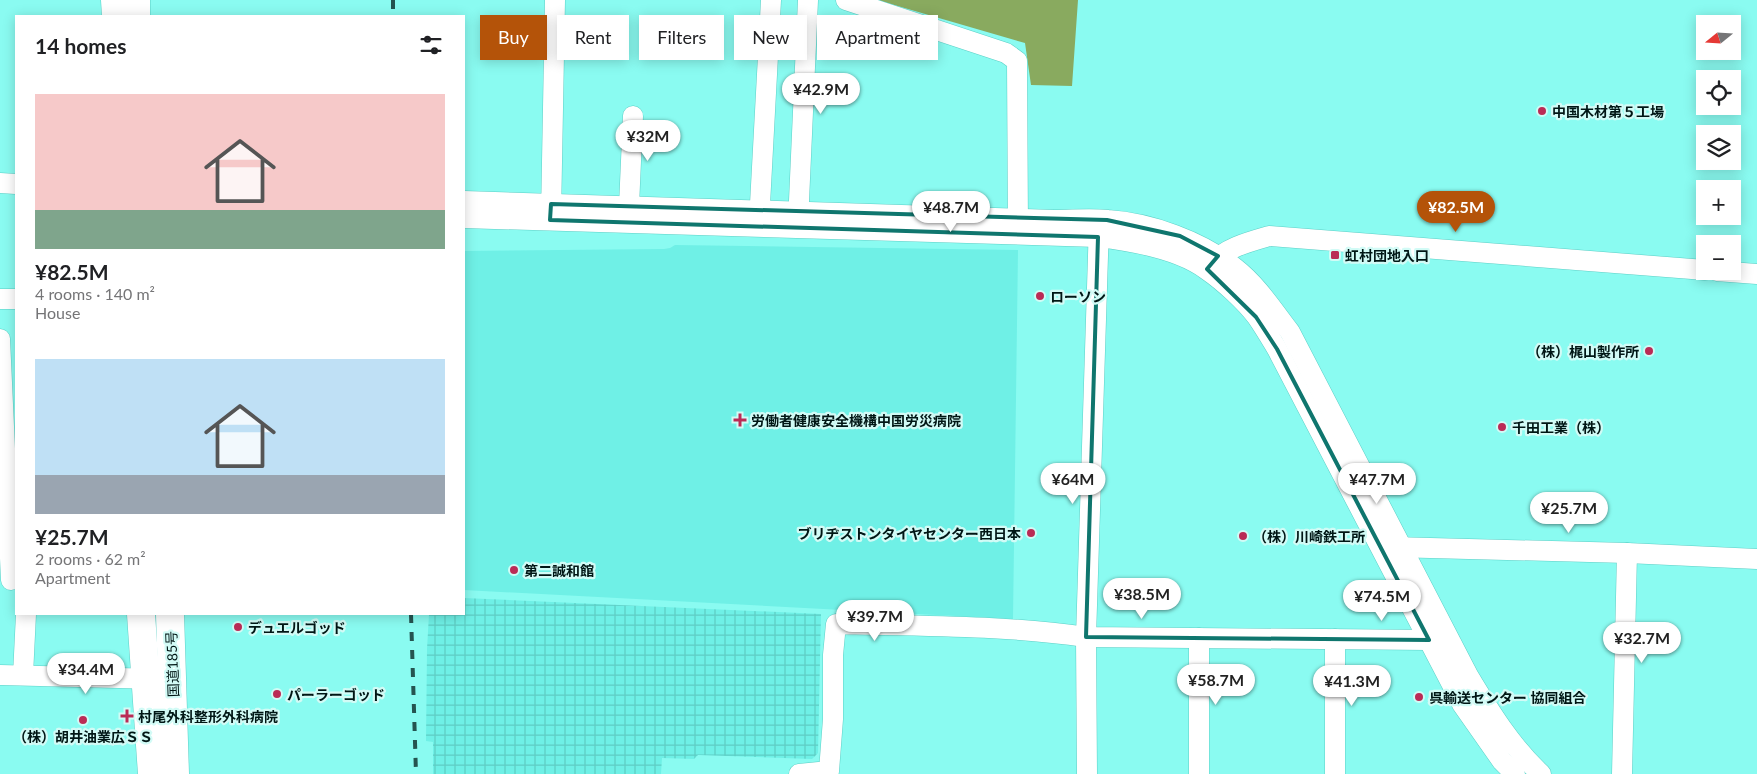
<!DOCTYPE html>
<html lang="en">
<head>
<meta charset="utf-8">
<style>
	body { margin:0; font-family:Lato,"Noto Sans JP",sans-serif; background:#f6f6f6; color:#202124; height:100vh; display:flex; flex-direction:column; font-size:19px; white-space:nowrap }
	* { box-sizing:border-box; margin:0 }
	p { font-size:16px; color:#757577 }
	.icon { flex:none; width:28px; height:28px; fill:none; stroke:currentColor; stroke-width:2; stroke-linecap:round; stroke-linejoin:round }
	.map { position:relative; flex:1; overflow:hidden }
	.panel { position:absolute; left:15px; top:15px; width:450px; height:600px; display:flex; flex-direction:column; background:#fff; border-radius:0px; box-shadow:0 2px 12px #0003 }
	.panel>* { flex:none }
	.guide { position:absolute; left:480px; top:15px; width:475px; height:45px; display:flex; gap:10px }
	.needle { width:32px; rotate:252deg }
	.tools { position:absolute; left:1696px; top:15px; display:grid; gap:10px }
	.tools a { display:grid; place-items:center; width:45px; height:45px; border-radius:0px; background:#fff; box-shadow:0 2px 12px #0003; font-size:25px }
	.price { position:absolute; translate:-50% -42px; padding:0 11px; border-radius:18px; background:#fff; color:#222; font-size:16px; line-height:32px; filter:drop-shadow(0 1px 2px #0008) }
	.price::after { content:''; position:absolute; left:50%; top:30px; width:15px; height:11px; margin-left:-8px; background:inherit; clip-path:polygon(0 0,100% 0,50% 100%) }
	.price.on { background:#b45309; color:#fff }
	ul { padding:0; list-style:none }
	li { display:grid; align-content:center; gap:10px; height:265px; padding:0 20px }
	li span { display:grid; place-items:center; height:155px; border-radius:0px; color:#555 }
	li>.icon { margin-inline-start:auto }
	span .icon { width:90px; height:90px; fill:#fffc; stroke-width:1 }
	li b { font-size:21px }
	h2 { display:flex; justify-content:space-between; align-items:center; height:60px; padding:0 20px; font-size:21px }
	.chip { padding:0 18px; border-radius:0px; background:#fff; box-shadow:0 2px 12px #0003; font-size:18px; line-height:45px }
	.chip.on { background:#b45309; color:#fff }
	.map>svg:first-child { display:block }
</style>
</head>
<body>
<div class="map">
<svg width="1757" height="774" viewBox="0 0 1757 774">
	<defs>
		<pattern id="industrial-grid" width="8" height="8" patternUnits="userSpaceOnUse" patternTransform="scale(1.25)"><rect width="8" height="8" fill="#6ff0e6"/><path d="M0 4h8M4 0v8" fill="none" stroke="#5ecdc4"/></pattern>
	</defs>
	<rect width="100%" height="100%" fill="#8afbf1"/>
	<polygon fill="#6ff0e6" points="675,245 1018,250 1013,619 464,590 464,251 664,249 670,248"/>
	<polygon fill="url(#industrial-grid)" points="464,598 821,614 818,753 812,759 698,755 694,759 662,758 661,774 433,774 433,742 426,741 427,649 429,614 464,614"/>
	<polygon fill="#89aa5f" points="877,0 1078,0 1072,86 1031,85 1025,43"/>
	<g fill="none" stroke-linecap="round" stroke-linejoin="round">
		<defs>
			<g id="minor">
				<polyline points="846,0 1006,53 1017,61 1018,231"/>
				<polyline points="0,183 16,184"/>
				<path d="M 464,201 L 1054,220 C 1072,220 1090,218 1108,220 C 1151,223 1201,241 1235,268 C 1257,285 1273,310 1290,332 L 1469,677 C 1490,712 1511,746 1541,774"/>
				<polyline points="629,206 633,116"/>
				<polyline points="551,216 555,0"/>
				<path d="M 464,218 L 1098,237 C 1132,241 1179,249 1207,270 C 1223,281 1245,301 1257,317 C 1264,327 1271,339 1277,349 L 1462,704 L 1502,761 L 1515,774"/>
				<polyline points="759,223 771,0"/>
				<polyline points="798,223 808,0"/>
				<path d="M 1211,264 C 1225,248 1248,242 1269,236 L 1705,270"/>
				<polyline points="1717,271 1757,274"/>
				<polyline points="0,299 16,299"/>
				<polyline points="0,339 11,580"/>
				<polyline points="1392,547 1627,553 1757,559"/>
				<polyline points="1199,638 1199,774"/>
				<polyline points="0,675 158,679"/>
				<polyline points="23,675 26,614"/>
				<path d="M 799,774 L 829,771 L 833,719 L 833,655 L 836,624 C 919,626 1003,625 1086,637 L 1429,640 L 1439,635"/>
				<polyline points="1087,774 1086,637 1099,224"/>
				<polyline points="1335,774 1335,639"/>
				<polyline points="1622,774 1627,553"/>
			</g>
			<g id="highway">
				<polyline points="115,0 116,16"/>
				<polyline points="136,0 136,16"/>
				<polyline points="141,614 152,774"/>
				<polyline points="170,614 175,774"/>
			</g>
		</defs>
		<use href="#minor" stroke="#5ccfc6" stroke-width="21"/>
		<use href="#highway" stroke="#5ccfc6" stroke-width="29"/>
		<use href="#minor" stroke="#fff" stroke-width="20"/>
		<use href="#highway" stroke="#fff" stroke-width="28"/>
		<g stroke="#255450" stroke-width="4" stroke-dasharray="9 9" stroke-linecap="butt">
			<polyline points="393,0 393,16"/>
			<polyline points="411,614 416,774"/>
		</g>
	</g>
	<path fill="none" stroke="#0f766e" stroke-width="4" stroke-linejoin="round" d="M 551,204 L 1107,220 L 1180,236 L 1218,256 L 1207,269 L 1256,317 L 1277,349 L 1429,640 L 1086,637 L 1098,237 L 550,220 Z"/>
	<g fill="#ba2b56" stroke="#d2fbf6" stroke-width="2">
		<circle cx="1542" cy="111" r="5"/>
		<rect x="1330" y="250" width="10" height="10" rx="2.5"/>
		<circle cx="1040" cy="296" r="5"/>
		<circle cx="1649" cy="351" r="5"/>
		<path d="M737.5 412.5h5v5h5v5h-5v5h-5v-5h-5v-5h5z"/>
		<circle cx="1502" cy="427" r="5"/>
		<circle cx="1031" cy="533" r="5"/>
		<circle cx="1243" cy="536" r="5"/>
		<circle cx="514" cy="570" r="5"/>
		<circle cx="238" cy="627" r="5"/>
		<circle cx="277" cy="694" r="5"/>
		<circle cx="1419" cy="697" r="5"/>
		<path d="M124.5 708.5h5v5h5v5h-5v5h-5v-5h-5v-5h5z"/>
		<circle cx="83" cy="720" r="5"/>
	</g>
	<g text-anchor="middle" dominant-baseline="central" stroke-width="4.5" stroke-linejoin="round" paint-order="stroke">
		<g font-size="14" font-weight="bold" fill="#001615" stroke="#d2fbf6" text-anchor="start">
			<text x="1552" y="111">中国木材第５工場</text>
			<text x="1345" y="255">虹村団地入口</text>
			<text x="1050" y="296">ローソン</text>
			<text x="1639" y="351" text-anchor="end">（株）梶山製作所</text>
			<text x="751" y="420">労働者健康安全機構中国労災病院</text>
			<text x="1512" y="427">千田工業（株）</text>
			<text x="1021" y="533" text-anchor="end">ブリヂストンタイヤセンター西日本</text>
			<text x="1253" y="536">（株）川崎鉄工所</text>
			<text x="524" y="570">第二誠和館</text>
			<text x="248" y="627">デュエルゴッド</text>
			<text x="287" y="694">パーラーゴッド</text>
			<text x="1429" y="697">呉輸送センター 協同組合</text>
			<text x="138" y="716">村尾外科整形外科病院</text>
			<text x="83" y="736" text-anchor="middle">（株）胡井油業広ＳＳ</text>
		</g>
		<g font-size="14" fill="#001615" stroke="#d2fbf6">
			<text transform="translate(172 664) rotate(-92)">国道185号</text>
		</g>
	</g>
</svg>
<div class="tools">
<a><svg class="needle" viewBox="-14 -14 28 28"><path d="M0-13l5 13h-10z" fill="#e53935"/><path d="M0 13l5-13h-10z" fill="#757577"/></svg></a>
<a><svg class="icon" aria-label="locate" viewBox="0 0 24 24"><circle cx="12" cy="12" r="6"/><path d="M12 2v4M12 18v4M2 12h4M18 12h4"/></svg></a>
<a><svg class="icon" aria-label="layers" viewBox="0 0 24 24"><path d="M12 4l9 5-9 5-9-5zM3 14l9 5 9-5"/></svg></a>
<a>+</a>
<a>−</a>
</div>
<b class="price" style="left:821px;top:115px">¥42.9M</b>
<b class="price" style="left:648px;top:162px">¥32M</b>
<b class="price" style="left:951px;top:233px">¥48.7M</b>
<b class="price on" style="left:1456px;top:233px">¥82.5M</b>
<b class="price" style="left:1073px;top:505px">¥64M</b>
<b class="price" style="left:1377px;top:505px">¥47.7M</b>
<b class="price" style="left:1569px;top:534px">¥25.7M</b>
<b class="price" style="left:1142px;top:620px">¥38.5M</b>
<b class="price" style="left:1382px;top:622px">¥74.5M</b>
<b class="price" style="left:875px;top:642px">¥39.7M</b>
<b class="price" style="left:1642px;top:664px">¥32.7M</b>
<b class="price" style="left:86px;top:695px">¥34.4M</b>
<b class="price" style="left:1216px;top:706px">¥58.7M</b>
<b class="price" style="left:1352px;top:707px">¥41.3M</b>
<div class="guide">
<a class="chip on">Buy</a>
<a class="chip">Rent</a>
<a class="chip">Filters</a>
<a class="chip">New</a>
<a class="chip">Apartment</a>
</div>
<section class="panel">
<h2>14 homes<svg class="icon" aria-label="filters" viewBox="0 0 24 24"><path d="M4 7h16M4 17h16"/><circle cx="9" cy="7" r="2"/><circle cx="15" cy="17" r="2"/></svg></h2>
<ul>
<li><span style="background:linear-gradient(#f6c9c9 75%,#7fa58c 0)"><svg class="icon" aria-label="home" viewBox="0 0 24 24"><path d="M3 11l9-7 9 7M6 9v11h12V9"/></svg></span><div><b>¥82.5M</b><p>4 rooms · 140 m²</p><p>House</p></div></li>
<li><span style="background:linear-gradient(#bfe0f5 75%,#9aa5b1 0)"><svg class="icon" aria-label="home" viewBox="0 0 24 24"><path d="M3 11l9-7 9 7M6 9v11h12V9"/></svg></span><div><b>¥25.7M</b><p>2 rooms · 62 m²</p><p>Apartment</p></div></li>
</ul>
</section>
</div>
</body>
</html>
